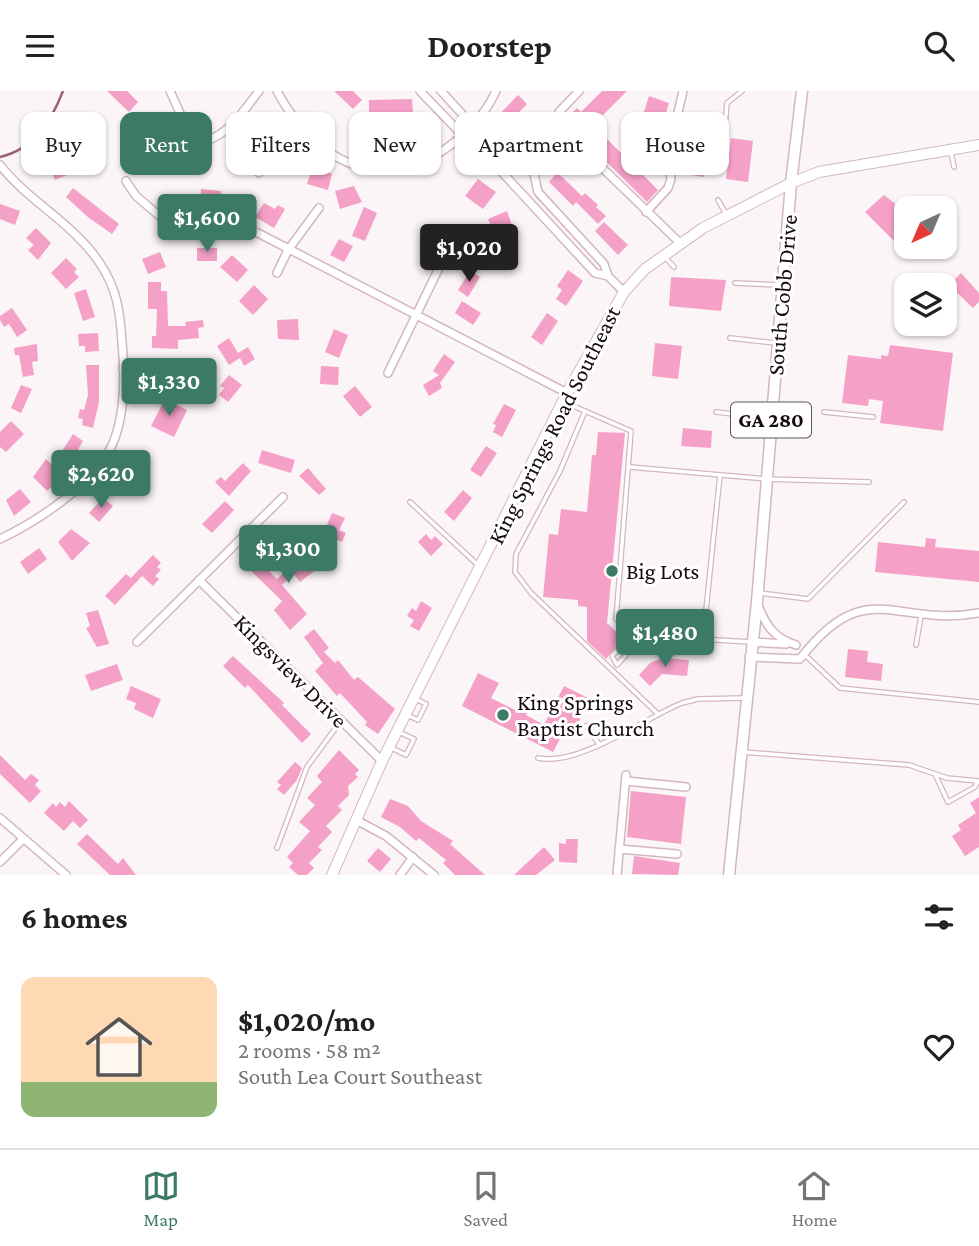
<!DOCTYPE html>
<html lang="en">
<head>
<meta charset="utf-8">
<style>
	body { margin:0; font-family:"Crimson Pro",serif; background:#f6f6f6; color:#202124; height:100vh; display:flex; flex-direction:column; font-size:26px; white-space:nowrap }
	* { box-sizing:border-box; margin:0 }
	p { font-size:23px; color:#757577 }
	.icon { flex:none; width:38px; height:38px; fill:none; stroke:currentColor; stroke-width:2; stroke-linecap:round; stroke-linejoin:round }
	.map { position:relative; height:784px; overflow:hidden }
	.drawer { display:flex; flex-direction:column; background:#fff; flex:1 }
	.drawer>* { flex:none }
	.banner { position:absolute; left:21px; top:21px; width:938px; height:63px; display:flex; gap:14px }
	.needle { width:46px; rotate:224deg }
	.buttons { position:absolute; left:894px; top:105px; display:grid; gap:14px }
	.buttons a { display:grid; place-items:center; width:63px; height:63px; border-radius:14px; background:#fff; box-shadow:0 2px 5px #0004; font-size:35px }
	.price { position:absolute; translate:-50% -60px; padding:0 16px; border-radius:7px; background:#3c7a66; color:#fff; font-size:23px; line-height:46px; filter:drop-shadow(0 2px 4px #0008) }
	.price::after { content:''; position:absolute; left:50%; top:42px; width:21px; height:16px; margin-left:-10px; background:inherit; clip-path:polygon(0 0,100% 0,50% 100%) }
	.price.current { background:#222; color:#fff }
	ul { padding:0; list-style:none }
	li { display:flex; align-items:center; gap:21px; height:175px; padding:0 21px }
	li+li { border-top:2px solid #e0e0e0 }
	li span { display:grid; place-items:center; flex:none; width:196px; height:140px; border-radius:14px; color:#555 }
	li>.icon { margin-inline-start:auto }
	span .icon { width:84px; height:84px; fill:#fffc; stroke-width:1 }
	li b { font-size:30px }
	h2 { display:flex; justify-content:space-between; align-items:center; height:84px; padding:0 21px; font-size:30px }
	.chip { padding:0 24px; border-radius:14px; background:#fff; box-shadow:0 2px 5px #0004; font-size:24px; line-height:63px }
	.chip.current { background:#3c7a66; color:#fff }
	header { display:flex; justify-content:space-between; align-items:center; height:91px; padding:0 21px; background:#fff; font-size:32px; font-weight:700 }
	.dock { display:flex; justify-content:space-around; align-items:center; height:98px; border-top:2px solid #e0e0e0; background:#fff; font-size:19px; color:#757577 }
	.dock a { display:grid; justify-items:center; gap:4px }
	.dock .current { color:#3c7a66 }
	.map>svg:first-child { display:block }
</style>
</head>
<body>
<header><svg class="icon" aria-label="menu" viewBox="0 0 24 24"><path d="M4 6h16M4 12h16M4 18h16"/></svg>Doorstep<svg class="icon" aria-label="search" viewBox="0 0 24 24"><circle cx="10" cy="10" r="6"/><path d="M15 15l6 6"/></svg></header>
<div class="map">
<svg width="979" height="784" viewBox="0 0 979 784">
	<rect width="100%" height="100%" fill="#fcf5f8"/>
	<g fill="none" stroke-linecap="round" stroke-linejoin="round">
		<path stroke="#9d617d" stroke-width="2.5" d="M 0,66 C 34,58 51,31 63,0"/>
	</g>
	<g fill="#f5a0c7">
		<polygon points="107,0 127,0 138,11 129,21"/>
		<polygon points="334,0 353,0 362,9 353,18"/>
		<polygon points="602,0 627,0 593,34 658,99 647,111 567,32 566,28 577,17 581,21"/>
		<polygon points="518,4 527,13 504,37 495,28"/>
		<polygon points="649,5 669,12 652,67 638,62 643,34 640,33"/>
		<polygon points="412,8 413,23 369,22 369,9"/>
		<polygon points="418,32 432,32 433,57 430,59 419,60"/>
		<polygon points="251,37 264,48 256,57 253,53 242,65 233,57"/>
		<polygon points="527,42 539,54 542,51 566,74 558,82 582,105 585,102 598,114 596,116 606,125 598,133 576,111 573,115 549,91 556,83 531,58 527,61 518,51"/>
		<polygon points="695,46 707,47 704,86 690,84"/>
		<polygon points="731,47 753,50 748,91 726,88"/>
		<polygon points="152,48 163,56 161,59 165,62 156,76 140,65"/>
		<polygon points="57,61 67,84 55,89 45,66"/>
		<polygon points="312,77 332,83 328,99 307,93"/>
		<polygon points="478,88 496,101 483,118 465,105"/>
		<polygon points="354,95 362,111 340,118 335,100"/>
		<polygon points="73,97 119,133 112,143 89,127 66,106"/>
		<polygon points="201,98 221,100 220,116 200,115"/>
		<polygon points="884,104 906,121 906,137 894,150 865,121"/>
		<polygon points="264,112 275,118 278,114 285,118 274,137 255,126"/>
		<polygon points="0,113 20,120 15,134 0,128"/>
		<polygon points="364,116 377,122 365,150 352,145"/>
		<polygon points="507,120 514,140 496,147 488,128"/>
		<polygon points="604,131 628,154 618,164 595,140"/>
		<polygon points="36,137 51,152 38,169 28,159 34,154 26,147"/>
		<polygon points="339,148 353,155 344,171 330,164"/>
		<polygon points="500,155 515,161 509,178 498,174 501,167 496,165"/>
		<rect x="197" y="157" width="20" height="13"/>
		<polygon points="160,161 166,176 148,183 142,168"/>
		<polygon points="232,164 248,179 237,191 220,176"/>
		<polygon points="66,167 77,178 74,181 79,186 66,198 51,182"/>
		<polygon points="568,179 583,190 566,215 556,208 562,199 557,195"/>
		<polygon points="470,180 480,186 468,206 458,199"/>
		<polygon points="961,182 979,202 979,211 973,217 949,194"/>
		<polygon points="671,186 726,189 721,220 669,215"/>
		<polygon points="148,191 161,191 161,200 167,200 168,235 186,235 185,231 203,229 204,236 198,237 199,247 178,249 178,258 152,257 152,245 156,245 157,218 148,218"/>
		<polygon points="254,194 268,208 253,224 239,210"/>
		<polygon points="86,198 95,226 83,230 74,202"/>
		<polygon points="462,210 481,222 473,234 455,222"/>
		<polygon points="12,217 27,239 17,246 9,233 4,236 0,229 0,225"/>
		<polygon points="547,222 558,230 542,254 531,246"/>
		<polygon points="298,228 299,249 278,248 277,229"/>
		<polygon points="334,238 348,244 339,267 325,261"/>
		<polygon points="98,242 99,260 85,261 85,255 79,255 78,243"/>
		<polygon points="229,247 238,262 248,256 255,268 244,275 240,267 229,274 217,255"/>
		<polygon points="655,252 682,255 678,288 652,285"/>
		<polygon points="37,253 38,270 32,271 34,284 23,286 19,264 15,264 14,257"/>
		<polygon points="890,254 953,262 943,340 880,332 883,310 869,308 868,315 842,312 848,264 881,268 881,264 888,265"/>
		<polygon points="444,263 455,271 440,292 442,297 429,305 423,294 439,284 433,280"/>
		<polygon points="86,274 99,274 99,311 93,337 82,334 83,328 78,327 80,318 84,319 88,304"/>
		<polygon points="321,275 339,276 338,294 320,293"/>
		<polygon points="229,284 242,294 228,311 219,304 224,297 220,295"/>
		<polygon points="21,294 32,298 21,322 11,317"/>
		<polygon points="355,295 372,316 360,326 343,305"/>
		<polygon points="165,308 187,319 174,346 151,335"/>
		<polygon points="504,313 516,319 502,346 493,341 496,334 493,333"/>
		<polygon points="11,330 24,343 6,361 0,356 0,341"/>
		<polygon points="683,337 712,340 711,357 681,355"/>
		<polygon points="598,341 625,342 607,532 623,547 606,568 587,550 587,516 578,515 578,509 543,506 549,443 558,444 561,418 587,421 592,364 596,364"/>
		<polygon points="73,343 83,350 73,367 62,360"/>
		<polygon points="486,355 497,362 481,386 470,379"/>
		<polygon points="262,359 295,369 291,382 258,372"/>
		<polygon points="46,368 63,385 47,400 33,386"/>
		<polygon points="243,372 251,380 229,405 215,391 221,386 225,390"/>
		<polygon points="308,377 326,398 319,404 299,385"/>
		<polygon points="20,398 31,411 14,425 6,409"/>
		<polygon points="463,399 472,407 454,430 444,421"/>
		<polygon points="103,407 113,415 99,431 89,422"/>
		<polygon points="225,410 234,419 212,442 202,433"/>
		<polygon points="332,422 345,427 339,439 346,442 342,451 336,448 333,457 320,451"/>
		<polygon points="71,438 90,452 72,470 58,451"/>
		<polygon points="426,443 431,449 435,445 443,453 431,465 418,451"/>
		<polygon points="926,447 936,448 935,456 979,460 979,491 875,481 878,451 925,456"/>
		<polygon points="313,455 323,469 315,475 317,478 300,491 293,482 282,494 307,523 290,539 274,519 282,510 248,477 257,468 277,488"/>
		<polygon points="39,457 47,468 28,483 20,471"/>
		<polygon points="153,464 161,472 157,476 161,479 155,485 159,488 153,495 142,485 115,514 105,505 126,483 131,487"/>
		<polygon points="421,510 432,517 419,540 410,535 414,529 407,525 412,517 416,520"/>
		<polygon points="98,519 109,553 97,556 86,537 90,535 86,522"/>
		<polygon points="314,538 329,557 324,561 335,572 338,569 354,589 358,586 395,618 378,643 365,634 367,631 340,602 337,605 315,580 323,572 304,546"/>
		<polygon points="848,558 868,560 867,571 883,573 881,590 845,586"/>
		<polygon points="233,565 284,612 282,614 311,643 302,652 248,594 245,597 223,575"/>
		<polygon points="662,567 689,569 687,585 662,583 650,595 639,584 650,572"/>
		<polygon points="117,573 123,589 91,600 85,584"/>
		<polygon points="478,582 499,592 491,607 517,620 526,603 535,607 526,624 544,634 564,595 590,608 571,646 563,642 553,661 462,615"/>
		<polygon points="131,595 161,608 153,627 134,618 136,612 126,608"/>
		<polygon points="339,659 359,679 355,683 358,686 348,695 349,704 338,715 342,719 326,735 332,741 318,756 322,759 309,772 314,777 307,784 298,784 289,776 293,772 287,766 310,740 299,731 315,714 307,707 322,691 317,685"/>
		<polygon points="0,664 25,689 31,683 39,689 35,694 41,700 30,712 0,683"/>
		<polygon points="295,671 302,677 297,689 284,704 277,698 281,694 277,691"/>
		<polygon points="631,700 686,706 681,753 627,746"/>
		<polygon points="979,706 979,756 965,765 952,745 961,739 958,734 976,722 970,712"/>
		<polygon points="390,708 408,715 421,730 453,750 450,753 485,784 455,784 443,772 446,769 419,747 416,750 400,736 381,726"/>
		<polygon points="69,710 88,729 80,737 73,730 64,740 44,722 53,712 56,716 60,711 65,716"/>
		<polygon points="87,743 118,773 123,767 136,784 110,784 77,753"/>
		<polygon points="566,748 578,748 577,772 559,771 559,752 566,753"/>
		<polygon points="544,756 555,769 536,784 514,784"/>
		<polygon points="378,757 391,768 380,781 367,770"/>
		<polygon points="634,765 680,772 678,784 632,783"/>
	</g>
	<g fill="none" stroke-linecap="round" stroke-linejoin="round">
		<defs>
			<g id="lane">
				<polyline points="725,35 727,12 742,0"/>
				<polyline points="951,61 954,76"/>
				<polyline points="718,109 726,123"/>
				<polyline points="664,165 674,176"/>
				<polyline points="735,192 780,194"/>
				<polyline points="730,247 775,252"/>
				<polyline points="564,311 631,340 616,528 632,544 751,551"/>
				<polyline points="585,320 560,380 516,463 515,481 531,502 658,623"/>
				<polyline points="716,321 769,327"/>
				<polyline points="824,321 873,326"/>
				<polyline points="630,376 766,388 869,391"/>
				<polyline points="410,411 479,475"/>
				<polyline points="760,502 808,508 904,411"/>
				<polyline points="632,544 612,565 617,574 642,546"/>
				<polyline points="703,548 720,384"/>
				<polyline points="916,554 921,525"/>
				<polyline points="804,563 840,597 979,611"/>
				<polyline points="407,624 418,629 426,613 416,608"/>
				<polyline points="586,635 599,653"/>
				<polyline points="390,656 406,664 414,648 399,641"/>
				<polyline points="743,661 909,674 947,687 978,690 975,696 948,711 935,683"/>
				<path d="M 538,667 C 578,676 645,627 682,612 L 698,608 L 744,607"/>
				<polyline points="277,757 307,676 340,631"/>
			</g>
			<g id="street">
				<path d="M 170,0 L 194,53 C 226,48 240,25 259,0"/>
				<path d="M 277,0 C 313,68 378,106 448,56 C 469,41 485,24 496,0"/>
				<polyline points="420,0 471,53 487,65 595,182 608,185"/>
				<polyline points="441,0 473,35 526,74 534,83 538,101 604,173 608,185 624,201"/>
				<polyline points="579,0 559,21 561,37 680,152"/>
				<path d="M 0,74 C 28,110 73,132 99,171 C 117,197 120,220 122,251 C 125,283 125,323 113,352 C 96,392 38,430 0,448"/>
				<polyline points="259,82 296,29"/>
				<polyline points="126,90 136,105 162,127 180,132 224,133 258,142 567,302"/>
				<polyline points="646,121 668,97 671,88 668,64 683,0"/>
				<polyline points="277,182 288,159 319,117"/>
				<polyline points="123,278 196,280"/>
				<polyline points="388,282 455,144"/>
				<polyline points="199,489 382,670"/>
				<path d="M 758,514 C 766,535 774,547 796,554"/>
				<polyline points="137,551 283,406"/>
				<polyline points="751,551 786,553"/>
				<path d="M 749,566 L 800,568 C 866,482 895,537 979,522"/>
				<polyline points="626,690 686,696"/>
				<polyline points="0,727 66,784"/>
				<polyline points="358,730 386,745 434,784"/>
				<polyline points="619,758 677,763"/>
				<polyline points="0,771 23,748"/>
				<polyline points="400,784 413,766"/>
				<polyline points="617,784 626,684"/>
			</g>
			<polyline id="secondary" points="332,784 382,670 567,302 624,201 645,178 703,137 791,92 819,81 979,54"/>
			<polyline id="primary" points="729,784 757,511 791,92 802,0"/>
		</defs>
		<use href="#lane" stroke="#d4b6c3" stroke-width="6"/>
		<use href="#street" stroke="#d4b6c3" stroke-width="10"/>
		<use href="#secondary" stroke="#d4b6c3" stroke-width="12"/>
		<use href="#primary" stroke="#d4b6c3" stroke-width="13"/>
		<use href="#lane" stroke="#fff" stroke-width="3.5"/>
		<use href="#street" stroke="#fff" stroke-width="7"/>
		<use href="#secondary" stroke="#fff" stroke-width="10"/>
		<use href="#primary" stroke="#fff" stroke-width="10"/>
	</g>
	<g fill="#3c7a66" stroke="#fff" stroke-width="2.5">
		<circle cx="612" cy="480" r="7"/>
		<circle cx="503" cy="624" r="7"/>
	</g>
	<g text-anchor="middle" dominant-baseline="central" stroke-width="6" stroke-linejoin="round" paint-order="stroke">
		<rect fill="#fff" stroke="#5a5457" stroke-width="2" x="731" y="311.5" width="80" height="35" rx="5"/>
		<g font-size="21" font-weight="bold" fill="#140a0f">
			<text x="771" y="329">GA 280</text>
		</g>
		<g font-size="23" fill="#140a0f" stroke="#fff">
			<text transform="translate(782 204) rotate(-85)">South Cobb Drive</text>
			<text transform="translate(554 334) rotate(-63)">King Springs Road Southeast</text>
			<text transform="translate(291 580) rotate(45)">Kingsview Drive</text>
		</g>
		<g font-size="23" fill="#140a0f" stroke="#fff" text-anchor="start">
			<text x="626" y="480">Big Lots</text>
			<text x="517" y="611">King Springs<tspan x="517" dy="26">Baptist Church</tspan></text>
		</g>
	</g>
</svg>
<div class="buttons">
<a><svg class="needle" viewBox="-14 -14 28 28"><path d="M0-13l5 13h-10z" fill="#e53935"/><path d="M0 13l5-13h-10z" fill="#757577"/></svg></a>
<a><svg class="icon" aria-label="layers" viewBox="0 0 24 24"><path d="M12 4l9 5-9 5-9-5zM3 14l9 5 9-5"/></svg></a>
</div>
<b class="price" style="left:207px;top:163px">$1,600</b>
<b class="price current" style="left:469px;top:193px">$1,020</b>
<b class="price" style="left:169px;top:327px">$1,330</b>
<b class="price" style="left:101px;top:419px">$2,620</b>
<b class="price" style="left:288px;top:494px">$1,300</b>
<b class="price" style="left:665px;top:578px">$1,480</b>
<div class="banner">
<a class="chip">Buy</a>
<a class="chip current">Rent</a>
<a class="chip">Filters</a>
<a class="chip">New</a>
<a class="chip">Apartment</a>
<a class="chip">House</a>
</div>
</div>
<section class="drawer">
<h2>6 homes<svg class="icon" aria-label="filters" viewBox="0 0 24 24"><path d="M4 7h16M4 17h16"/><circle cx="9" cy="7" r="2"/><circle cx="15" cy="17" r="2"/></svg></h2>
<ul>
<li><span style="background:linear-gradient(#ffd9b3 75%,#8fb573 0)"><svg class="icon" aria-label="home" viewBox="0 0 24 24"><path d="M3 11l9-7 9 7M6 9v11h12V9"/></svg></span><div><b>$1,020/mo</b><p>2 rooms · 58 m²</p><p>South Lea Court Southeast</p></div><svg class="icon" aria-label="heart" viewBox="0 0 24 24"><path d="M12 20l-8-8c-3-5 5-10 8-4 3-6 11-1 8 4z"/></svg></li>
</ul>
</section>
<nav class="dock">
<a class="current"><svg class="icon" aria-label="map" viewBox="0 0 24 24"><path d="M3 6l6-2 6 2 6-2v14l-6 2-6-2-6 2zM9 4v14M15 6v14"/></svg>Map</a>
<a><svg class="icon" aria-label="saved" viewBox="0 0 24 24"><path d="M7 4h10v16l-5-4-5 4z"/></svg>Saved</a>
<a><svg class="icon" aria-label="home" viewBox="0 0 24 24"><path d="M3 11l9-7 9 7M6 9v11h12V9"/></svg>Home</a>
</nav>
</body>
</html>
